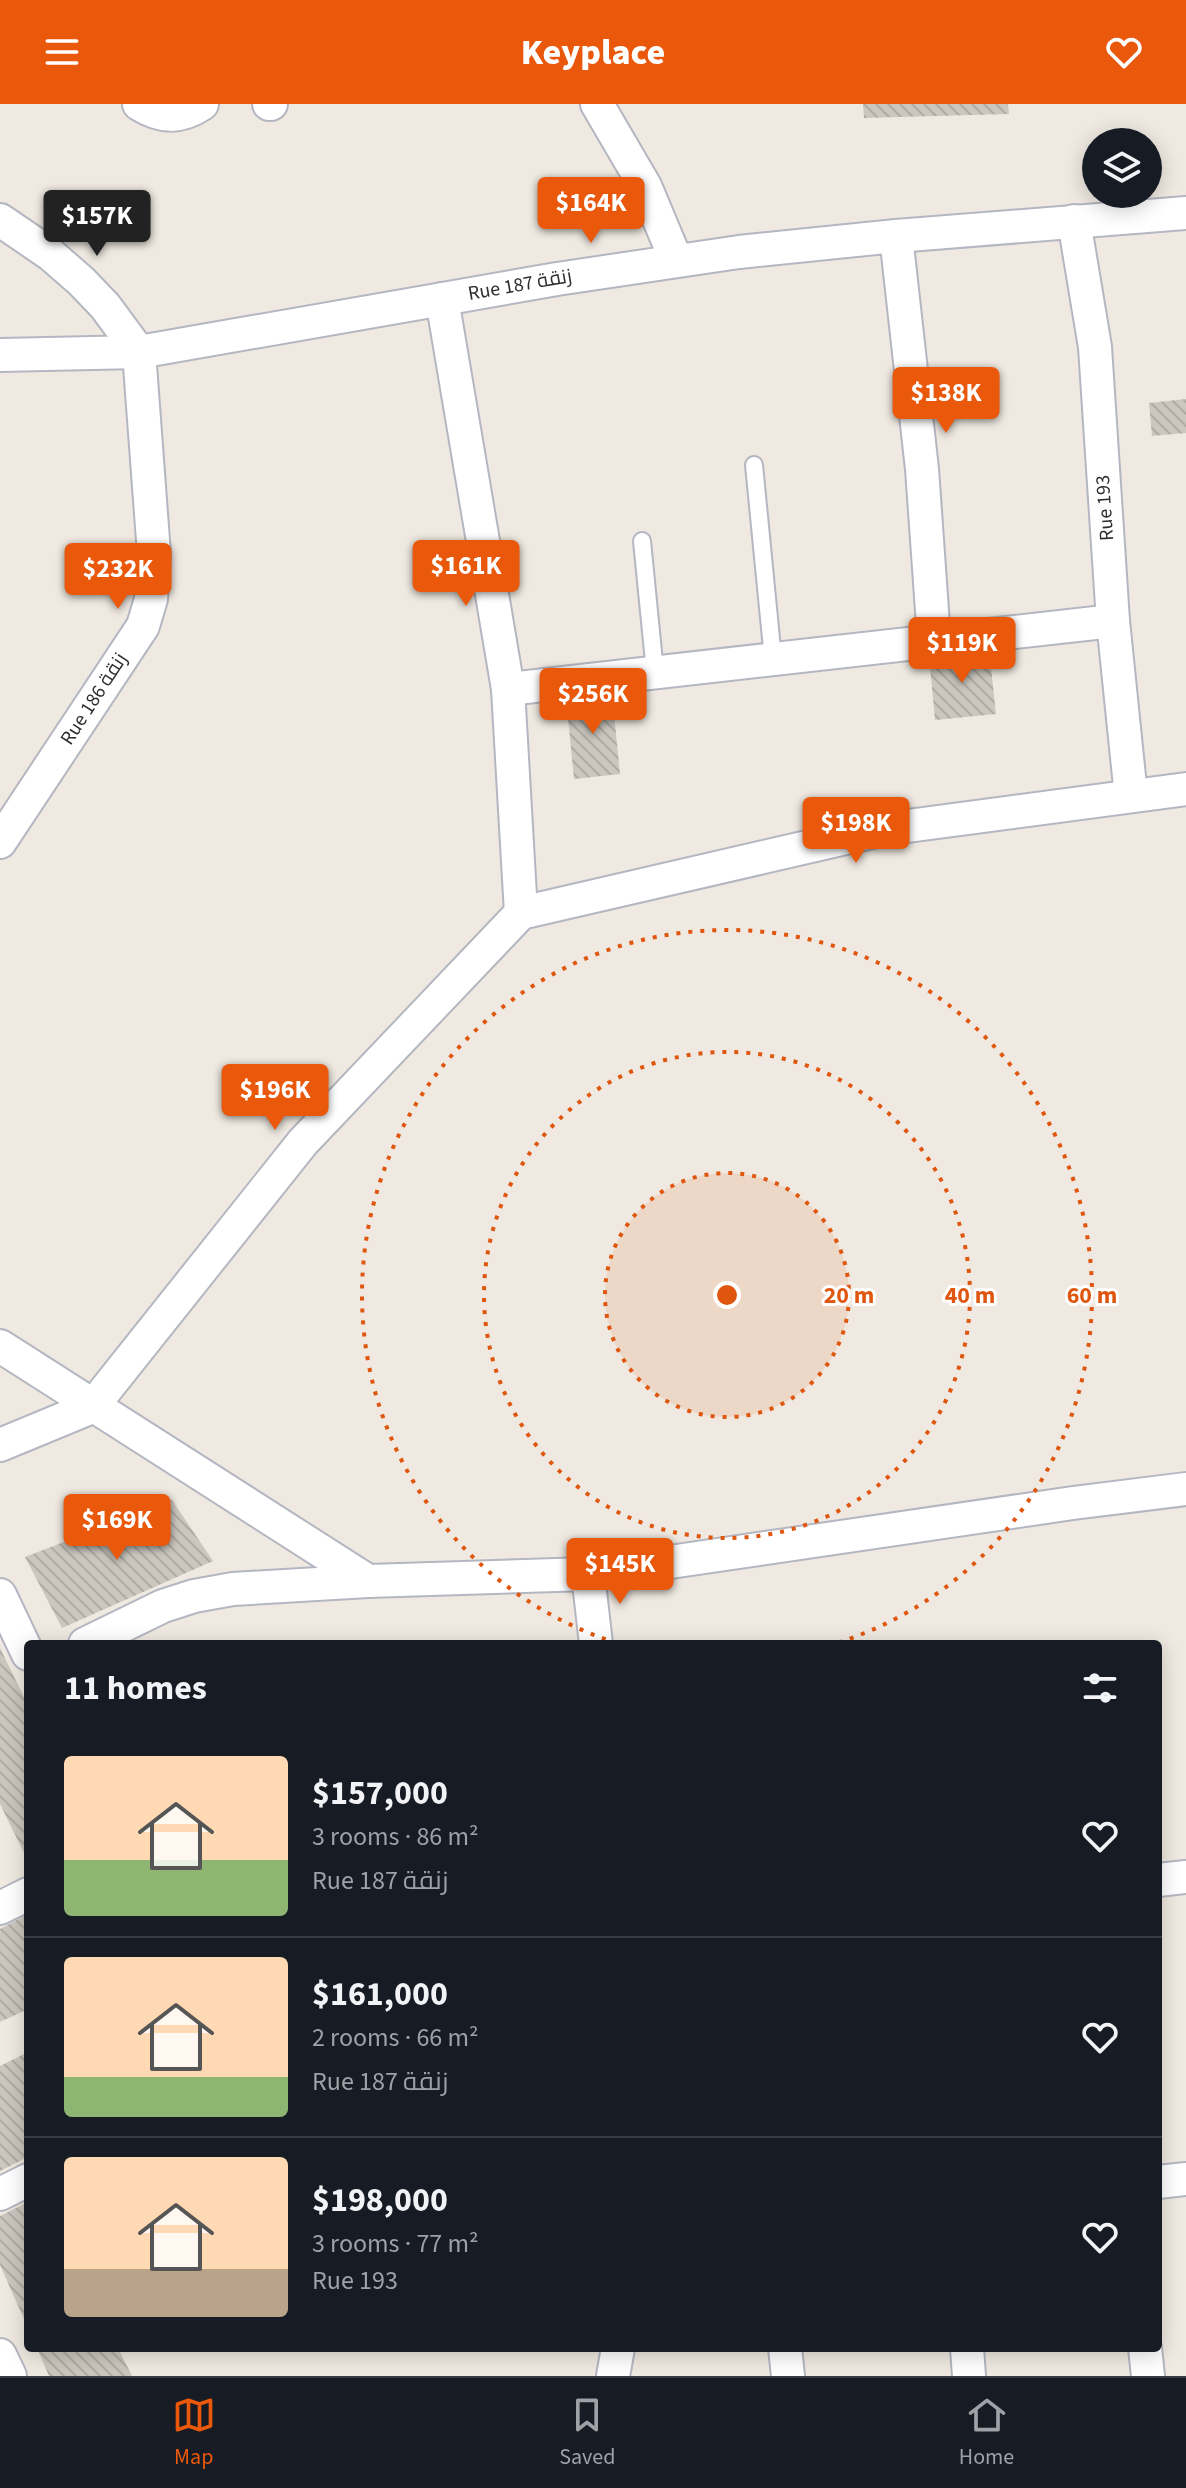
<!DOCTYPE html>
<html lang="en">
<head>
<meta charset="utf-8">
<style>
	body { margin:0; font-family:"Source Sans 3",Cairo,sans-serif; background:#242831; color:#f1f3f6; height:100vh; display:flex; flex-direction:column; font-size:30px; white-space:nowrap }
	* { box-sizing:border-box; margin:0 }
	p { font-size:26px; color:#9ea1a6 }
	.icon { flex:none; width:44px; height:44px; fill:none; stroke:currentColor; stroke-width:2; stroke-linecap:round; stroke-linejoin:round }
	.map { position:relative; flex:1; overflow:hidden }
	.side { position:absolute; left:24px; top:1536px; width:1138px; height:712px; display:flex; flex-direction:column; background:#171b24; border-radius:8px; box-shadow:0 4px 20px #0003 }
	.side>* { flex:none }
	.tools { position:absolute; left:1082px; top:24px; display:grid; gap:16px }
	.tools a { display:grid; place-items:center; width:80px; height:80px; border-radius:50%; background:#171b24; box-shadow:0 4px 20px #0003; font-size:40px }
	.price { position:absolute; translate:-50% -68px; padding:0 18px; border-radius:8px; background:#ea580c; color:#fff; font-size:26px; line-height:52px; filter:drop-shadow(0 2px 4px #0008) }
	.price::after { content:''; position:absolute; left:50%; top:48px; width:24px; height:18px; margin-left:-12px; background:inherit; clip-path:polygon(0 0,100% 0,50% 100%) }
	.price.selected { background:#222; color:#fff }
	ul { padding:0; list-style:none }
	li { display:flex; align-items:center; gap:24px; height:200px; padding:0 40px }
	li+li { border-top:2px solid #363941 }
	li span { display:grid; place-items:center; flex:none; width:224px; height:160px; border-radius:8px; color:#555 }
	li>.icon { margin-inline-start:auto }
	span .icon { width:96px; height:96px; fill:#fffc; stroke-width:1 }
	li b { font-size:34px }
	h2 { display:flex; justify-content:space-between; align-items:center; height:96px; padding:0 40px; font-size:34px }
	header { display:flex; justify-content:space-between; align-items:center; height:104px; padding:0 40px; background:#ea580c; color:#fff; font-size:36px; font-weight:800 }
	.dock { display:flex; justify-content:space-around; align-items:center; height:112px; border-top:2px solid #363941; background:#171b24; font-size:22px; color:#9ea1a6 }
	.dock a { display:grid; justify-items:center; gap:4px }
	.dock .selected { color:#ea580c }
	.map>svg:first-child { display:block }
</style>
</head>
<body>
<header><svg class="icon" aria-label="menu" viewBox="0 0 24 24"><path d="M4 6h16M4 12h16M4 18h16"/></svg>Keyplace<svg class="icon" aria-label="heart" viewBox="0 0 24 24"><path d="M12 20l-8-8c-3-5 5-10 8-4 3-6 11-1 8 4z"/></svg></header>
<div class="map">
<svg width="1186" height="2272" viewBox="0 0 1186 2272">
	<defs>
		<pattern id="building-back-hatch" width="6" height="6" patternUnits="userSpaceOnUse" patternTransform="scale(2)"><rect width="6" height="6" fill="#cbc7bf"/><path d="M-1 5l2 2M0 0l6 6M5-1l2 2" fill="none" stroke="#afaba4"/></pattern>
	</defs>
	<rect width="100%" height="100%" fill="#efe9e1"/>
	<g fill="url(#building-back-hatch)">
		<polygon points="863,0 1008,0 1009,10 864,14"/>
		<polygon points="1186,295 1186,329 1152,332 1149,299"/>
		<polygon points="989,545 996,610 935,616 929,552"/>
		<polygon points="612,589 620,670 574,675 566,594"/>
		<polygon points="172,1396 213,1457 62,1524 25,1453"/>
		<polygon points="0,1544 28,1601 28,1757 0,1700"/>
		<polygon points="28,1810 28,1905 0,1918 0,1825"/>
		<polygon points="28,1948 28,2053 0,2067 0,1962"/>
		<polygon points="28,2098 28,2224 0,2161 0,2112"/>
		<polygon points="37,2244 118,2244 132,2272 49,2272"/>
	</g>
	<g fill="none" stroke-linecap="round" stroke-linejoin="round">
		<defs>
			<g id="lane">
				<polyline points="754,361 773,555"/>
				<polyline points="642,437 655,568"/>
			</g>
			<g id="street">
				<path d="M 139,0 C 161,14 180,15 202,0"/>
				<polyline points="269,0 271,0"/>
				<polyline points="597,0 645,82 676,156"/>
				<polyline points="0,116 50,150 81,177 105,202 139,248 154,450 151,495 143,522 0,738"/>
				<polyline points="1074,117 1095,243 1113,517 1131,692"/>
				<polyline points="896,132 922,365 934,535"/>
				<polyline points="442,195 508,585 521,809"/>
				<polyline points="0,251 139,248 557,175 739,148 896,132 1186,109"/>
				<polyline points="508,585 1113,517"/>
				<polyline points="0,1242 368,1477"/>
				<polyline points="0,1341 92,1303 303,1038 521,809 885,725 1186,685"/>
				<polyline points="588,1470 596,1540"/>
				<polyline points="0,1491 28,1550"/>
				<polyline points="85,1540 163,1502 194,1492 233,1485 368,1477 588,1470 1073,1399 1186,1385"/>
				<polyline points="1158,1776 1186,1773"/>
				<polyline points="0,1804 28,1790"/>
				<polyline points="1158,2078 1186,2075"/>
				<polyline points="0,2090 28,2076"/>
				<polyline points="785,2244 788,2272"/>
				<polyline points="967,2244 969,2272"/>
				<polyline points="1145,2244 1148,2272"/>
				<polyline points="0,2251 10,2272"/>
				<polyline points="613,2272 618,2244"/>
			</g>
		</defs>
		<use href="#lane" stroke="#b4b7c1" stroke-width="20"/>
		<use href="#street" stroke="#b4b7c1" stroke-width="36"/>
		<use href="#lane" stroke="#fff" stroke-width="16"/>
		<use href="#street" stroke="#fff" stroke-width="32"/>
	</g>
	<circle cx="727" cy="1191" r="122" fill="#df570e" fill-opacity=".12"/>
	<g fill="none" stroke="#df570e" stroke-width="4" stroke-dasharray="4 8">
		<circle cx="727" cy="1191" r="122"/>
		<circle cx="727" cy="1191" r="243"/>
		<path d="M617 1539A365 365 0 1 1 837 1539"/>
	</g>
	<g text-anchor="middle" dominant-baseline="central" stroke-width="6" stroke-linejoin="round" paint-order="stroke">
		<g font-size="20" fill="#2e2e2e" stroke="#fff">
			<text transform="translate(520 181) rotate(-10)">Rue 187 زنقة</text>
			<text transform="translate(1105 404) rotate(-94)">Rue 193</text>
			<text transform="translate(94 595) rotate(-57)">Rue 186 زنقة</text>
		</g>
	</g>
	<circle cx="727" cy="1191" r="12" fill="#df570e" stroke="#fff" stroke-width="4"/>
	<g font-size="24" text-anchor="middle" font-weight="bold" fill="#df570e" stroke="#fff" stroke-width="6" stroke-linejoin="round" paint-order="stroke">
		<text x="849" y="1199">20 m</text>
		<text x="970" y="1199">40 m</text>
		<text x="1092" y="1199">60 m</text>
	</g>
</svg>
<div class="tools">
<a><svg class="icon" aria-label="layers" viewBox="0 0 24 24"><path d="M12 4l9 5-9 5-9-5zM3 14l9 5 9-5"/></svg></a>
</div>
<b class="price" style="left:591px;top:141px">$164K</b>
<b class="price selected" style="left:97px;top:154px">$157K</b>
<b class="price" style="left:946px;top:331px">$138K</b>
<b class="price" style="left:466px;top:504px">$161K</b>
<b class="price" style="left:118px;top:507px">$232K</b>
<b class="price" style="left:962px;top:581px">$119K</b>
<b class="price" style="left:593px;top:632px">$256K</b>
<b class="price" style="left:856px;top:761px">$198K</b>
<b class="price" style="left:275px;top:1028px">$196K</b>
<b class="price" style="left:117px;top:1458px">$169K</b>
<b class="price" style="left:620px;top:1502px">$145K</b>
<section class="side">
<h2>11 homes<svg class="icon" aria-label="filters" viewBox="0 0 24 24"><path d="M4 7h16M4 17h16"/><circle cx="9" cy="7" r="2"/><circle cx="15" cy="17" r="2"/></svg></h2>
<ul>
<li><span style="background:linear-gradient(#ffd9b3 65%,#8fb573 0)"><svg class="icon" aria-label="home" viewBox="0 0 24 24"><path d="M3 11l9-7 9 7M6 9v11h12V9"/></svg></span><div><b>$157,000</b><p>3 rooms · 86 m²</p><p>Rue 187 زنقة</p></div><svg class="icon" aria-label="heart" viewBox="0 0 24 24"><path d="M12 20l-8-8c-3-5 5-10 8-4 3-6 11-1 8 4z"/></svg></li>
<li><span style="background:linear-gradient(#ffd9b3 75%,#8fb573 0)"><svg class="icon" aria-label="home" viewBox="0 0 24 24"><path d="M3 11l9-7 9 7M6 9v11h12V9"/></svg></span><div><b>$161,000</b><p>2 rooms · 66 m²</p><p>Rue 187 زنقة</p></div><svg class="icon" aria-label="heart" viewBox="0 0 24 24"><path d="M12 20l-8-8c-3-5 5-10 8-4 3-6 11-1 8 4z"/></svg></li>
<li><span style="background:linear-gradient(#ffd9b3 70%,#b9a48a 0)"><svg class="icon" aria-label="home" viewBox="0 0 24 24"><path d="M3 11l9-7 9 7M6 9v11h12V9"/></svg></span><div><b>$198,000</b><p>3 rooms · 77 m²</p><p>Rue 193</p></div><svg class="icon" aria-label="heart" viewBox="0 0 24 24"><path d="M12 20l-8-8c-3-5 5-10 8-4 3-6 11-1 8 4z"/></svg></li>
</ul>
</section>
</div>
<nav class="dock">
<a class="selected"><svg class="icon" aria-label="map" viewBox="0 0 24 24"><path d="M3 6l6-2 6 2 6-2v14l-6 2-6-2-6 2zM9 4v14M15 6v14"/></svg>Map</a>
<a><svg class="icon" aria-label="saved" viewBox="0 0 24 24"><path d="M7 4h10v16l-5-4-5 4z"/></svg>Saved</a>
<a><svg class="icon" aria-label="home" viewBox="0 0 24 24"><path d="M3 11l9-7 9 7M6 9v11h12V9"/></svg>Home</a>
</nav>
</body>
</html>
